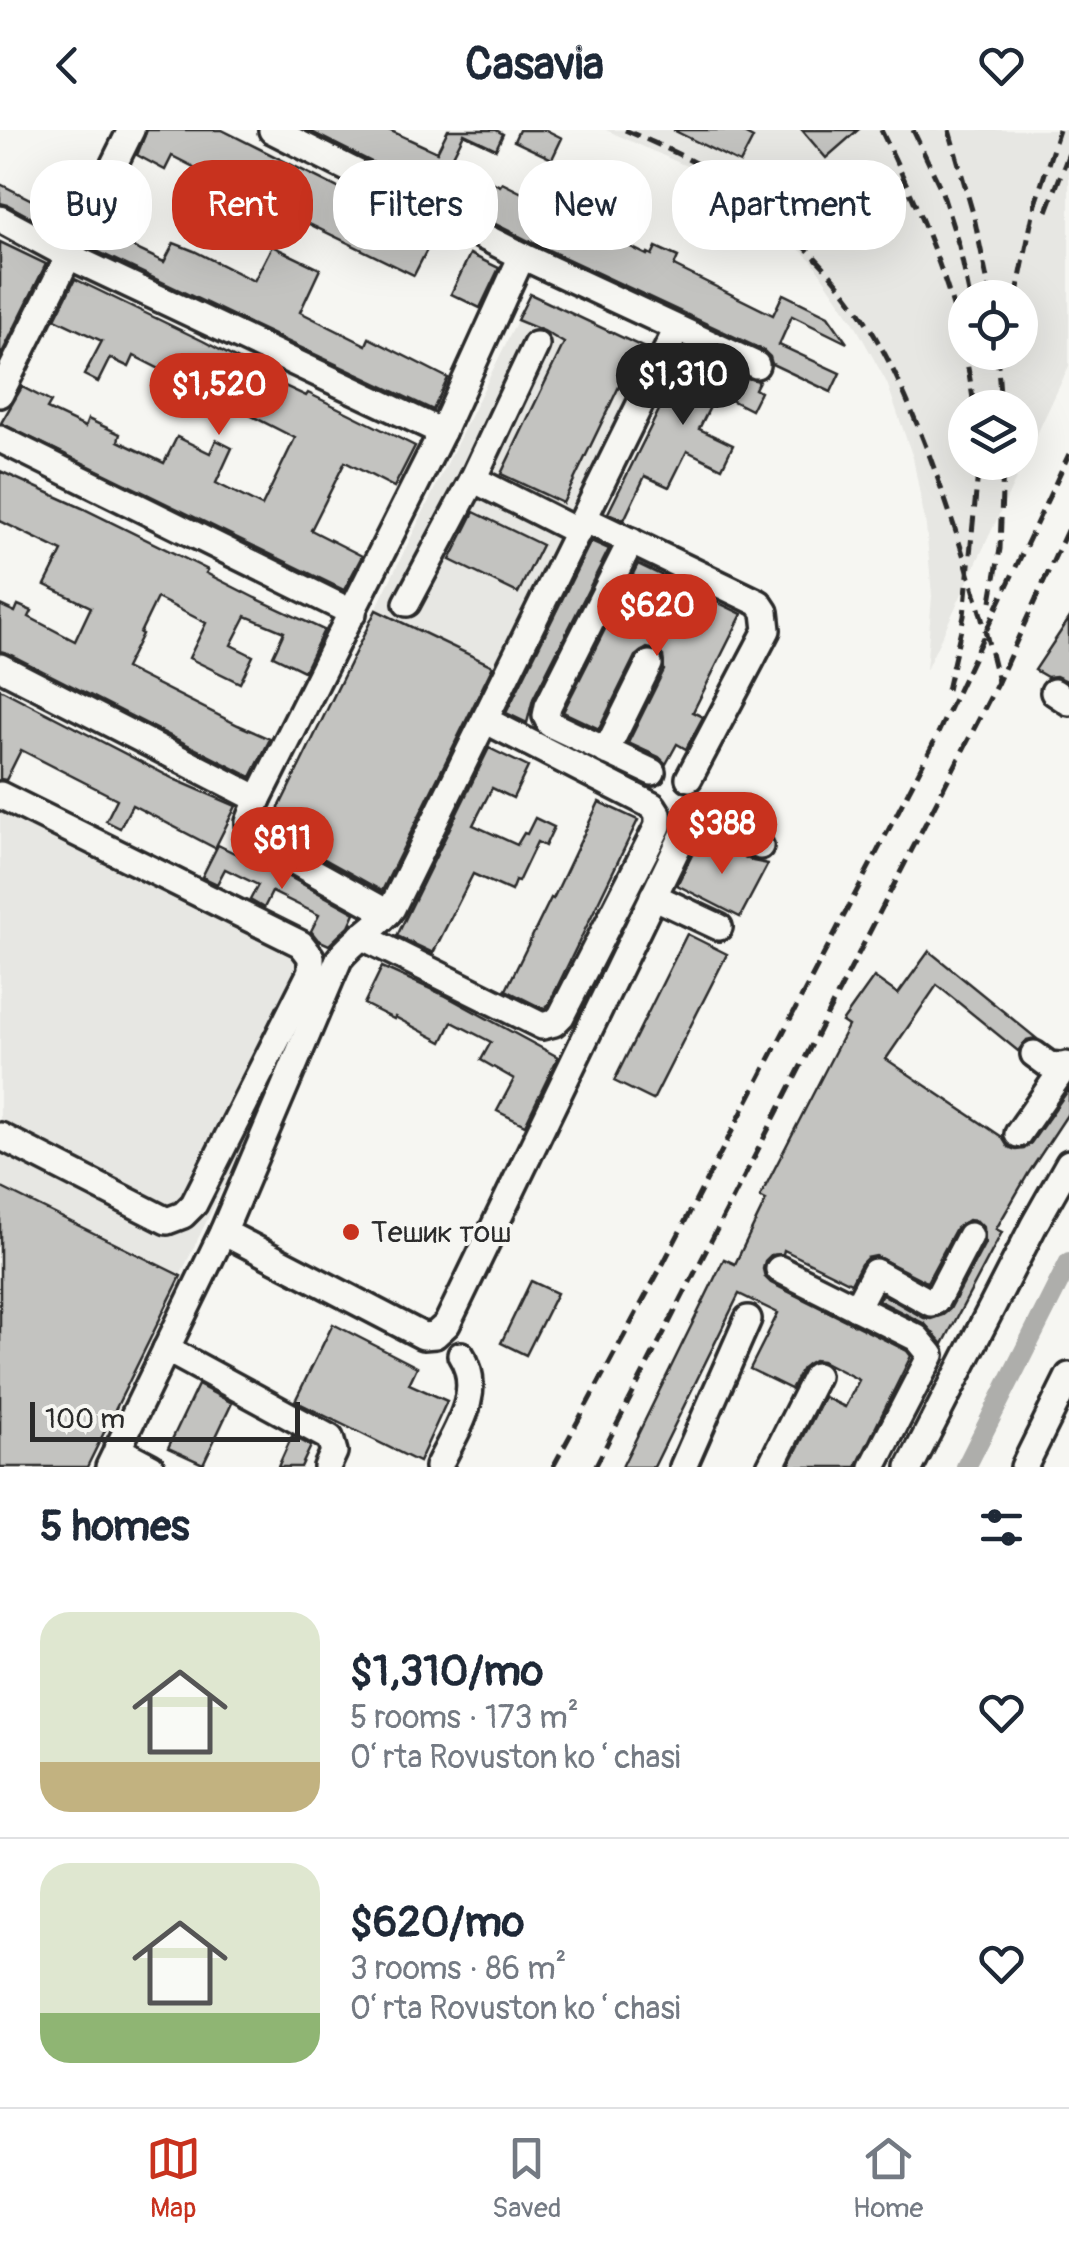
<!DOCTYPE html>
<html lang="en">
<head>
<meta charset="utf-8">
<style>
	body { margin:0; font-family:Pangolin,sans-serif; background:#f6f6f7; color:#1f2937; height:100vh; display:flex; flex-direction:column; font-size:38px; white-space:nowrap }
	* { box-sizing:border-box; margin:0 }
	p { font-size:32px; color:#747a83 }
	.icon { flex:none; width:55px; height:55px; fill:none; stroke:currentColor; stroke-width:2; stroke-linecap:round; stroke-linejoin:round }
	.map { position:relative; height:1337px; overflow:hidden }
	.panel { display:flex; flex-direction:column; background:#fff; flex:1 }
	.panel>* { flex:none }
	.banner { position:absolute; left:30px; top:30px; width:1010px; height:90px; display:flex; gap:20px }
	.buttons { position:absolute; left:948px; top:150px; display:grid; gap:20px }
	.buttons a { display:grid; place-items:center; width:90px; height:90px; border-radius:50%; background:#fff; box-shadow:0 10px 40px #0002; font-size:50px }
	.scale { position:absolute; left:30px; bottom:25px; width:270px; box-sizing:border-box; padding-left:10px; border:5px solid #2b2b2b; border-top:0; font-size:28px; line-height:35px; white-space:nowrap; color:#2b2b2b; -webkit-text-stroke:8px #f6f6f2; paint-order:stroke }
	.price { position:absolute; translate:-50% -85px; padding:0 22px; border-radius:35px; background:#c8321e; color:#fff; font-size:32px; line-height:65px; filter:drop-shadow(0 2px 5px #0008) }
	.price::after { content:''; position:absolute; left:50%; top:60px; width:30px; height:22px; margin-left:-15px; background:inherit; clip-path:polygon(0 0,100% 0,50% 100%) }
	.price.current { background:#222; color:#fff }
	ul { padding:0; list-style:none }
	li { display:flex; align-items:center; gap:30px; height:250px; padding:0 40px }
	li+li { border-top:2px solid #e0e1e3 }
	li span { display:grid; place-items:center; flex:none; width:280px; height:200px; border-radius:30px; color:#555 }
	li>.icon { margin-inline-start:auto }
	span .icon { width:120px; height:120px; fill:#fffc; stroke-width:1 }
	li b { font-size:42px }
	h2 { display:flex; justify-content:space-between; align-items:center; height:120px; padding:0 40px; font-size:42px }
	.pill { padding:0 35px; border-radius:40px; background:#fff; box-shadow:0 10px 40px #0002; font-size:35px; line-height:90px }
	.pill.current { background:#c8321e; color:#fff }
	header { display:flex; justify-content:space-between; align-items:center; height:130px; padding:0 40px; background:#fff; font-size:45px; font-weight:800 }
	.tab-bar { display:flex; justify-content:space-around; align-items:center; height:140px; border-top:2px solid #e0e1e3; background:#fff; font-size:28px; color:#747a83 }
	.tab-bar a { display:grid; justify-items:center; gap:5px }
	.tab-bar .current { color:#c8321e }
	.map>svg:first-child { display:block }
</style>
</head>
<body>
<header><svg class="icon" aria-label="back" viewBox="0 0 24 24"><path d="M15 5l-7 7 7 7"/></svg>Casavia<svg class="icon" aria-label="heart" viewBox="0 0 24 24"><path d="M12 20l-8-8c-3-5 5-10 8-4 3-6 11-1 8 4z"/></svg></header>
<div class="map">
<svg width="1069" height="1337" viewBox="0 0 1069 1337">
	<rect width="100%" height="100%" fill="#f6f6f2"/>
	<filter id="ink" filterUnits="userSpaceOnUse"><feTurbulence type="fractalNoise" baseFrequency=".01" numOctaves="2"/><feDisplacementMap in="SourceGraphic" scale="20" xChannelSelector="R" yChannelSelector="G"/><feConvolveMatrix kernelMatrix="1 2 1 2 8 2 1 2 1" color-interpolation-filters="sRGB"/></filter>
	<g filter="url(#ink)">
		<g fill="#e7e7e3" fill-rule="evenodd">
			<path d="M 606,0 L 1069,0 L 1069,236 L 926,540 L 932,466 L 926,396 L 913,328 L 887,253 L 854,193 L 812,131 L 762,86 L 702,43 ZM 965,168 L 1020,168 L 1020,222 L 965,222 ZM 965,278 L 1020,278 L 1020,332 L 965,332 Z"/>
			<polygon points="530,164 657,224 387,773 262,712"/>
			<polygon points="0,659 336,825 87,1337 0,1337"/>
		</g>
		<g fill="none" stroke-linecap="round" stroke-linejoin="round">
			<polyline stroke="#aeaeab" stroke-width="20" points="966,1337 1069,1132"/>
		</g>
		<g fill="#c3c3c0" stroke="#2b2b2b" stroke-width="2.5">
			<polygon points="147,0 222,0 434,106 414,145 237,59 229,76 214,69 223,52 172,26 165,40 137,25"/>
			<polygon points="308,0 389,0 437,22 448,0 496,0 503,4 496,19 464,4 450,32 500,56 502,53 647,125 648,123 652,125 656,117 678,127 674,136 773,185 783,164 828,186 847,213 792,186 779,215 840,243 831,262 772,234 770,227 763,220 529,111"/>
			<polygon points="519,0 546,0 562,8 552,29 514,11"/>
			<polygon points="673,0 738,0 753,8 740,33"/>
			<polygon points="802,0 858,0 826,28"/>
			<polygon points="50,51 80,67 61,104 8,75 0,73 0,54 38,73"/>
			<polygon points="109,82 137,95 128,115 164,132 174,113 194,121 254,151 272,116 320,139 300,182 366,215 369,208 448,248 433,280 90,118"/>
			<polygon points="0,112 46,134 0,227"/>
			<polygon points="470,124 499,138 480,178 451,164"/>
			<polygon points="75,149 203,211 250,236 248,239 306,266 308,263 415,316 394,357 345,332 311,400 362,426 344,460 1,293 22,257 51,272 47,279 85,297 88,289 120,304 118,311 164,333 177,307 210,323 216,310 232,318 216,353 262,376 295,308 134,226 129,237 110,228 98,252 84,245 102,211 55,189"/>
			<polygon points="530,164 649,220 635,247 626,242 563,373 501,344 564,213 544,201 517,190"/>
			<polygon points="686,225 741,252 743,247 759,251 755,259 760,262 751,280 717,263 699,299 733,315 722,338 687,321 669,357 645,346 624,390 608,383 668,262 665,261 678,234 681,235"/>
			<polygon points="0,341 82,378 208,440 206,443 255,468 324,500 304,541 273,526 284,502 246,486 231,515 253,526 240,553 189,528 206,493 157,468 140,503 142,504 125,538 238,595 270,609 251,647 7,523 0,521 0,475 15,482 18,475 32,481 29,487 75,511 91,477 45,455 62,421 0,391"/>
			<polygon points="474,382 542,415 518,463 450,430"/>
			<polygon points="591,411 609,419 533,569 527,593 506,583"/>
			<polygon points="638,434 742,484 693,582 703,587 686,619 677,614 666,634 659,627 628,613 664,540 663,526 657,520 647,518 635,526 599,599 563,582"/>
			<polygon points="376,480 493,536 382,761 269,698"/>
			<polygon points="1069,489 1069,552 1056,546 1047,547 1035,540"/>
			<polygon points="0,559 176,650 236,676 215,718 132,675 120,698 106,691 117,669 21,620 6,650 0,649"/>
			<polygon points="489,618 528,637 513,668 492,658 473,695 517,715 524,703 527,704 535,688 554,697 545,716 537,712 518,752 515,751 511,761 473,744 433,823 397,806"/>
			<polygon points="599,672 638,690 549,874 544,879 506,860 551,768 553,769"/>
			<polygon points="701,707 753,731 768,734 740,787 677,755"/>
			<polygon points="218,715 253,732 255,728 355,783 349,796 329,815 318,810 311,801 319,785 272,762 264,778 250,770 258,755 225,739 217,754 202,747"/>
			<polygon points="687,804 727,824 653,970 614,951"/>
			<polygon points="929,821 1036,908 1027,910 1018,921 937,855 886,929 1002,1007 1008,1017 1016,1020 1024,1019 1031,1013 1069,959 1069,982 1028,1044 996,1099 1002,1102 943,1214 925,1194 878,1170 882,1164 924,1188 931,1189 943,1185 950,1179 985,1113 984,1098 977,1091 968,1090 956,1098 927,1152 876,1126 867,1128 861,1134 851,1153 784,1120 783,1124 771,1125 765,1131 763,1139 765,1147 771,1153 907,1221 911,1226 856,1337 788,1337 824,1267 845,1277 859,1250 822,1231 814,1230 802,1238 791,1259 750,1239 778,1183 739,1164 654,1337 622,1337 724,1129 735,1134 766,1070 760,1067 848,896 842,892 874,847 898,864"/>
			<polygon points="382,837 444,865 558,927 525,995 497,981 514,949 481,930 491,912 452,892 442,912 395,887 394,889 364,874"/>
			<polygon points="0,1057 181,1146 87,1337 0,1337"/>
			<polygon points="531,1151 557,1163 526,1225 501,1213"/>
			<polygon points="333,1194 417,1237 409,1254 447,1271 419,1332 295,1271"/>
			<polygon points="198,1255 232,1273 203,1334 168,1318"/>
			<polygon points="292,1306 311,1316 301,1337 278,1337"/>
		</g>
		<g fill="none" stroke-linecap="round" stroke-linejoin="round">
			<defs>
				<g id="minor">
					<polyline points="272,0 522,126 756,235"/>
					<polyline points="0,89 69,126 442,302"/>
					<polyline points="0,264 131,0"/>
					<polyline points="0,309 353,483"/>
					<polyline points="473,349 578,402"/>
					<polyline points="584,389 759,473 765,482 767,500 689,648"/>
					<polyline points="631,411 548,576 546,586 550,594 652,642"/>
					<polyline points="407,473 473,349 536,215"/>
					<polyline points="0,537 258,669"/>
					<polyline points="1054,562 1069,572"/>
					<polyline points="606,621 649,534"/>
					<polyline points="0,665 301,814 311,827 311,842 194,1074 183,1085 167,1091 0,1006"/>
					<polyline points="653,766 719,797"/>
					<polyline points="388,783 256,710 250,705 249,692 258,669 442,302 522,126"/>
					<polyline points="361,806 542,896 554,893 561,886 658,696 658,684 653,676 485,590"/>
					<polyline points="1034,924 1049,935 1069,937"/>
					<polyline points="1018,1004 1066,935"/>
					<polyline points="223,1102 423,1206 435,1205 447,1194 690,691 697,687 760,716"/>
					<polyline points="779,1139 917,1208 931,1225 873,1337"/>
					<polyline points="856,1178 875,1142 931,1173 936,1171 970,1106"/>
					<polyline points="166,1219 330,1308 334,1322 327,1337"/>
					<polyline points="117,1319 151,1337"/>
					<path d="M 109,1337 L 223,1102 L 339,829 C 354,809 377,798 392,778 L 677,199"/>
					<path d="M 438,1337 C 455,1302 485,1262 461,1225"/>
					<polyline points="683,1337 748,1189"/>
					<polyline points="770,1337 816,1246"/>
					<polyline points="910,1337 1034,1095 1069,1033"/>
					<polyline points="1024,1337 1069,1246"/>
				</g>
			</defs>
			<use href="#minor" stroke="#2b2b2b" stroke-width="32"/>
			<use href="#minor" stroke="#f6f6f2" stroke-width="25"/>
			<g stroke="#2b2b2b" stroke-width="5" stroke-dasharray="15 8" stroke-linecap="butt">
				<path d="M 625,0 C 659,15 695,30 726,52 C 773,85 818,125 852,171 C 887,219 909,273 930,327 C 957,401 980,475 998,552"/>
				<path d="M 881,0 C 924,89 963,179 974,278"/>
				<polyline points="913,0 941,59 959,116 970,168"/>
				<polyline points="949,0 974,87 991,168"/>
				<polyline points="1047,81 1069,23"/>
				<polyline points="1016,168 1035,74 1059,0"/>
				<polyline points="997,222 1001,278"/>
				<polyline points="991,471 1000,419 1003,332"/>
				<polyline points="947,560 964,486 979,332"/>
				<polyline points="553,1337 664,1132 931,618 1069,324"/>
				<polyline points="595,1337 998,552 1069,396"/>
			</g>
		</g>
	</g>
	<circle fill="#c8321e" stroke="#f6f6f2" stroke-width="4" cx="351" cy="1102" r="10"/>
	<g text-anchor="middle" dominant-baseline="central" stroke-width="8" stroke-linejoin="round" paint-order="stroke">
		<g font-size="30" fill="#2b2b2b" stroke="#f6f6f2" text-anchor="start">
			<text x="371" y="1102">Тешик тош</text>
		</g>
	</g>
</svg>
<div class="buttons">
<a><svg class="icon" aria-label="locate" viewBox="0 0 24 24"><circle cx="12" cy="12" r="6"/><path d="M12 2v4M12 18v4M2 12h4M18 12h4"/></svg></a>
<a><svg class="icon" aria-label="layers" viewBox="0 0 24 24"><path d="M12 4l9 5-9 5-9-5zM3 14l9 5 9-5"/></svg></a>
</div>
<div class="scale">100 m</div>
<b class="price current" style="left:683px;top:298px">$1,310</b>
<b class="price" style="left:219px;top:308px">$1,520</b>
<b class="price" style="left:657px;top:529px">$620</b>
<b class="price" style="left:722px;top:747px">$388</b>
<b class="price" style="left:282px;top:762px">$811</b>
<div class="banner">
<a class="pill">Buy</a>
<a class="pill current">Rent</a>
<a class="pill">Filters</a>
<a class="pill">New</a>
<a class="pill">Apartment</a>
</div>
</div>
<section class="panel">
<h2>5 homes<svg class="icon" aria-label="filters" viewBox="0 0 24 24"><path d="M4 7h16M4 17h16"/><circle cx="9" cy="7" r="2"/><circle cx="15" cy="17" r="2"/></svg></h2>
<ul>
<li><span style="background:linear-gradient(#dfe7d0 75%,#c2b280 0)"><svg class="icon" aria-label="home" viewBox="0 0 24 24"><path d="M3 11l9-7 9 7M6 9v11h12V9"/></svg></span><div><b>$1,310/mo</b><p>5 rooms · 173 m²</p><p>Oʻrta Rovuston koʻchasi</p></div><svg class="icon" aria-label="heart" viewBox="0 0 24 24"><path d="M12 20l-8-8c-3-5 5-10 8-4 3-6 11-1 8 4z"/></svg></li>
<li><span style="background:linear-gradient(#dfe7d0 75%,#8fb573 0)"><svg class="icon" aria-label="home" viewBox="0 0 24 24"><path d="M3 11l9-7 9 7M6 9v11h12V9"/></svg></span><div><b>$620/mo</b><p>3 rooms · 86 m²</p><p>Oʻrta Rovuston koʻchasi</p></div><svg class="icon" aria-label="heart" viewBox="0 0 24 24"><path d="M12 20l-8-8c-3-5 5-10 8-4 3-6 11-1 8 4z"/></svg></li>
</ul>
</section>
<nav class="tab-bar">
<a class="current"><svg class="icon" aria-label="map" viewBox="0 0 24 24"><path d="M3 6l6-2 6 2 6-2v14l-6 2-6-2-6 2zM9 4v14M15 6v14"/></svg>Map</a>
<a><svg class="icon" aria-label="saved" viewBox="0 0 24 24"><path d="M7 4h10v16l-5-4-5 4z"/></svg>Saved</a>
<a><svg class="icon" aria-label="home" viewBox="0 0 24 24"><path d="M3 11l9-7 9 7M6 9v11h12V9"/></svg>Home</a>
</nav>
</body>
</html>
